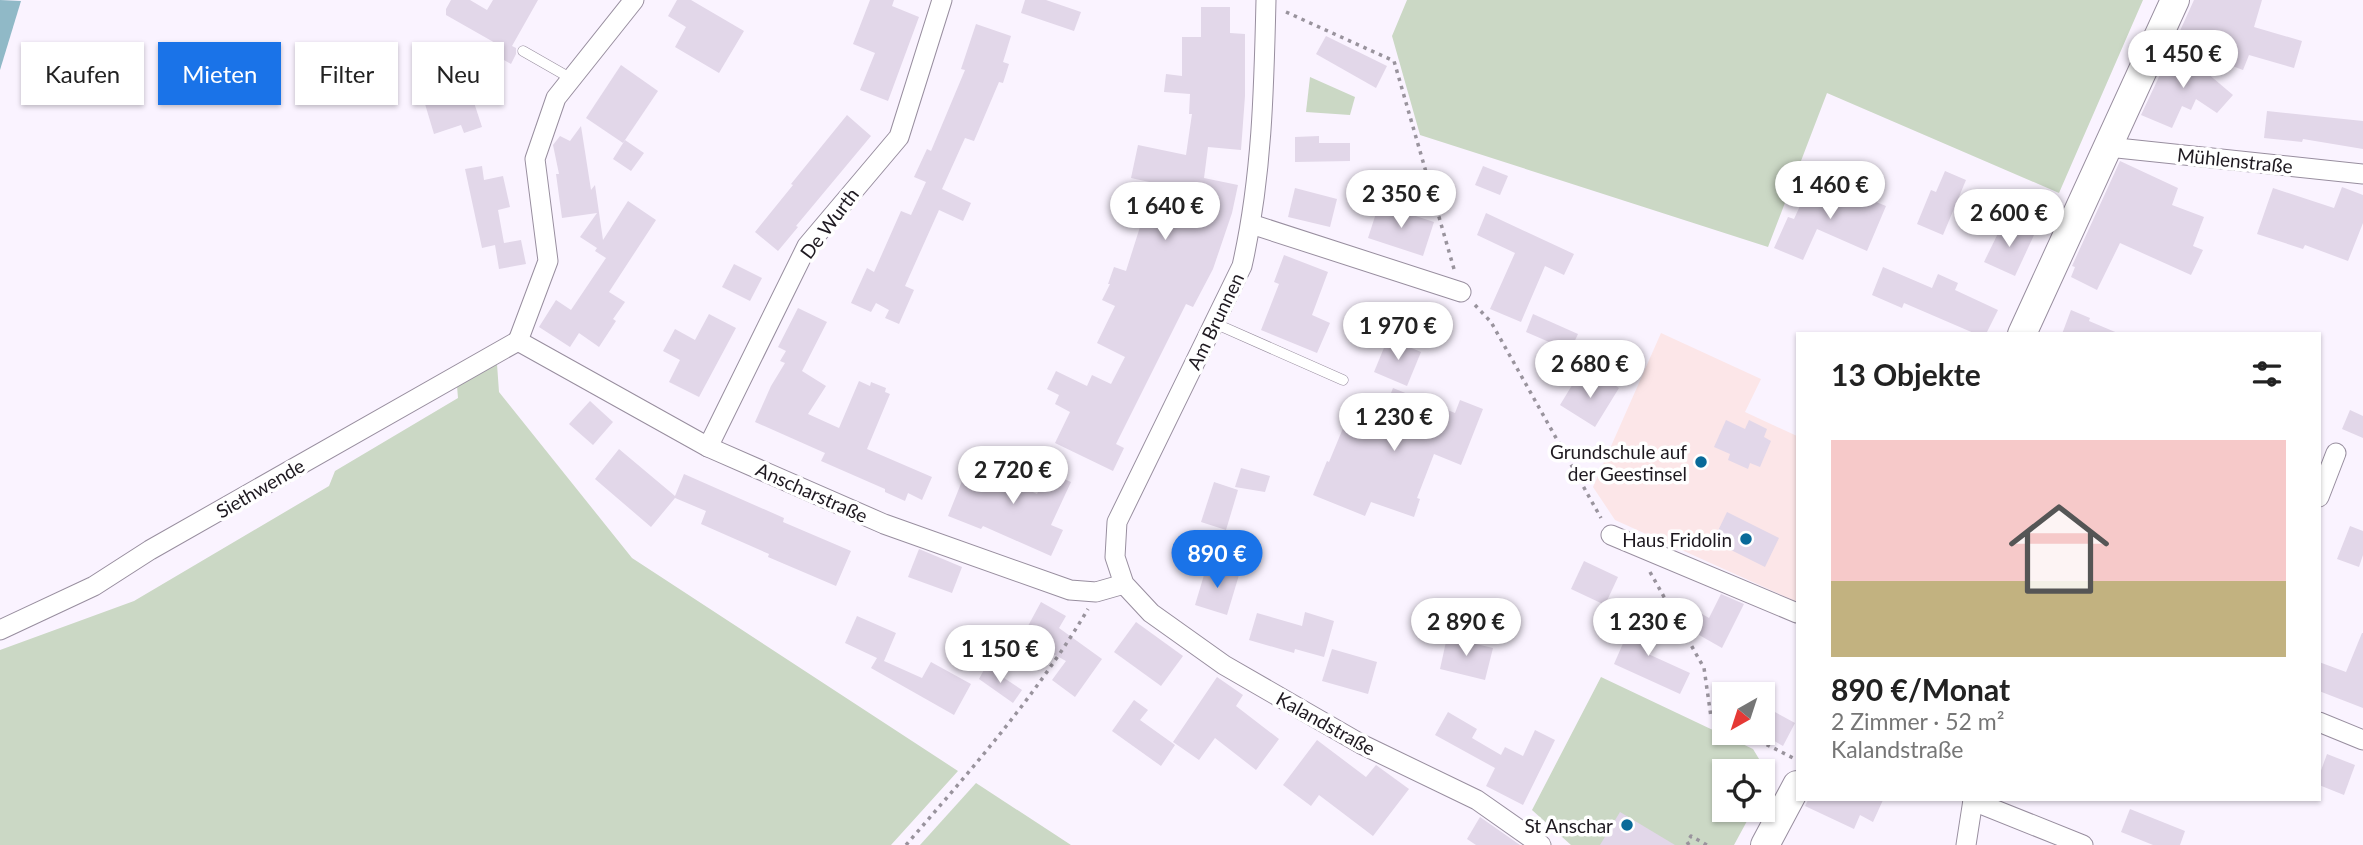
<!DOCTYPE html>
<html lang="de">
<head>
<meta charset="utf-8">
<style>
	body { margin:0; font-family:Lato,sans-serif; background:#f6f6f6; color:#222; height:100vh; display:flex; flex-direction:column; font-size:26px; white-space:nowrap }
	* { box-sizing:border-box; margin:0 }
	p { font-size:23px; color:#767676 }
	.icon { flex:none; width:38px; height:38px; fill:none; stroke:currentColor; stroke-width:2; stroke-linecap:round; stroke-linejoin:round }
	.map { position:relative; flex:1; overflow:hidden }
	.sheet { position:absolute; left:1796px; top:332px; width:525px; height:469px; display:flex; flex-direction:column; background:#fff; border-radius:0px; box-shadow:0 2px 5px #0004 }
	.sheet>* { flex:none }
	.top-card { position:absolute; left:21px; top:42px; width:665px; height:63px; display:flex; gap:14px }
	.needle { width:46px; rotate:219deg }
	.controls { position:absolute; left:1712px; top:682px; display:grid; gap:14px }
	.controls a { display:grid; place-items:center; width:63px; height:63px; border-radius:0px; background:#fff; box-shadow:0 2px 5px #0004; font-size:35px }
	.price { position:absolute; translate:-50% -60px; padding:0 16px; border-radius:24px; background:#fff; color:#222; font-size:23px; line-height:46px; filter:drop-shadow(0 2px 4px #0008) }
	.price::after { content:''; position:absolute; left:50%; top:42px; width:21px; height:16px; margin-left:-10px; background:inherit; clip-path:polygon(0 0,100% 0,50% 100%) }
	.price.on { background:#1a73e8; color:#fff }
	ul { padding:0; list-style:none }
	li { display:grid; align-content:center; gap:14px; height:371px; padding:0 35px }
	li span { display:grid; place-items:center; height:217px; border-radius:0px; color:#555 }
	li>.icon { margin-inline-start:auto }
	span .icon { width:126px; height:126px; fill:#fffc; stroke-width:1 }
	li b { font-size:30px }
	h2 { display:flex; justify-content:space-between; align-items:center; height:84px; padding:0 35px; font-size:30px }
	.pill { padding:0 24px; border-radius:0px; background:#fff; box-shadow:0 2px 5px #0004; font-size:24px; line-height:63px }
	.pill.on { background:#1a73e8; color:#fff }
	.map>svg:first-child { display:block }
</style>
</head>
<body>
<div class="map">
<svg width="2363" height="845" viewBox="0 0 2363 845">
	<rect width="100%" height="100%" fill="#faf3ff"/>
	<polygon fill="#fce6e8" points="1661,333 1761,379 1745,412 1797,436 1797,602 1615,520 1593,487"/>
	<g fill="#cbd8c5">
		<polygon points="1407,0 2143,0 2059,193 1827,93 1768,247 1420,135 1392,36"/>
		<polygon points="1310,77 1355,97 1350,115 1306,112"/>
		<polygon points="497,364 499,392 632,558 958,771 891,845 0,845 0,650 134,601 329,486 335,471 458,398 457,386"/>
		<polygon points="1601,677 1753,749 1770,777 1762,792 1762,772 1724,772 1724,810 1753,810 1734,845 1571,845 1532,810"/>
		<polygon points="976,783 1071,845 920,845"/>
	</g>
	<polygon fill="#90b9c7" points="0,0 21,1 0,70"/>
	<g fill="#e2d7e9">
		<polygon points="451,0 470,0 487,10 493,0 538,0 512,46 516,48 516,54 511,64 492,53 497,44 446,15 446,9"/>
		<polygon points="677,0 691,0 744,31 719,73 675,47 686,27 668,16"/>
		<polygon points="870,0 894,0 892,6 919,17 888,101 860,90 875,53 853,44"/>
		<polygon points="1025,0 1046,0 1081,12 1074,31 1021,13"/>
		<polygon points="2194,0 2262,0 2254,27 2302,41 2294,68 2249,55 2243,70 2174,44"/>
		<polygon points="1201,7 1230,7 1230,33 1245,34 1245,96 1241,150 1208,147 1204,178 1238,185 1232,213 1213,269 1193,307 1186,304 1116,444 1124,448 1113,471 1055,443 1070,412 1055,404 1059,395 1047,389 1056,371 1087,386 1092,375 1111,384 1125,357 1097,343 1115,306 1102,300 1110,284 1108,284 1114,267 1126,271 1154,183 1131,178 1138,145 1186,155 1192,114 1189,114 1190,94 1164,92 1166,74 1182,76 1182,37 1201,37"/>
		<polygon points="976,24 1011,36 1003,62 1009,64 1003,83 999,82 974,141 965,138 942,189 971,203 963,221 939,210 905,286 914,290 899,324 885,318 889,310 876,303 871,312 851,303 867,268 874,272 901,211 911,215 926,182 914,177 927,149 931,151 965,70 961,69"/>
		<polygon points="1326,36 1387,66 1376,88 1316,54"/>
		<polygon points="2174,45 2233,95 2217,113 2196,99 2191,110 2182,106 2172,128 2141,115"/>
		<polygon points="445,50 472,71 466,78 482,127 464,133 461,125 434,134 419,84"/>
		<polygon points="621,65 658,91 623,143 586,118"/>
		<polygon points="2267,111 2363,121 2363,149 2303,139 2302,142 2264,138"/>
		<polygon points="847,115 871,136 796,226 798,227 778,251 755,232 793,185 791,184"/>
		<polygon points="581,126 591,190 595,185 603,240 628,201 656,220 609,292 625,302 613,319 616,321 599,347 579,333 570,347 539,327 556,300 571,310 606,258 595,251 597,248 580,237 597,213 562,218 556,174 559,174 553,145 560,136 570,141"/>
		<polygon points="1319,136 1319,143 1350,143 1350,161 1295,162 1295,137"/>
		<polygon points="625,140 644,153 631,171 613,159"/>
		<polygon points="2120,161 2178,188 2172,205 2204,217 2193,246 2203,250 2191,275 2120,243 2097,290 2071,277 2075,267 2072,266"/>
		<polygon points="482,166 484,180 503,176 510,207 498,210 504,243 521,240 526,264 499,269 495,245 482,248 465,169"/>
		<polygon points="1483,166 1508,176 1500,195 1475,185"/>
		<polygon points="1945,171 1966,180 1943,235 1917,224 1931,190 1936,192"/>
		<polygon points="1810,184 1851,201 1854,193 1886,206 1867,251 1817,229 1803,260 1774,248 1788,217 1794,219"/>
		<polygon points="2342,187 2363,195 2363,223 2348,261 2305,245 2303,249 2257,234 2273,188 2334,208"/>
		<polygon points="1295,188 1337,199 1330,227 1288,217"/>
		<polygon points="1379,204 1434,222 1423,256 1368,238"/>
		<polygon points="1486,213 1574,254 1564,275 1545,266 1521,322 1490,309 1515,253 1477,235"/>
		<polygon points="2004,221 2034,235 2015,276 1984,262"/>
		<polygon points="1284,255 1328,272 1312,315 1330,323 1317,353 1261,330 1279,284 1274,282"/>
		<polygon points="734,264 762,278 750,301 722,287"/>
		<polygon points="1883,267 1932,288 1938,274 1958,283 1955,290 1998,310 1986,334 1976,334 1904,303 1902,308 1872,295"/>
		<polygon points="798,308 827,322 802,371 826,386 808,414 839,428 859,381 870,386 871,382 886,388 885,392 890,394 867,449 932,477 922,500 908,493 905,501 885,492 885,489 821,461 825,453 755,422 771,386 785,363 780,361 786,351 778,347"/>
		<polygon points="2071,310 2090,318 2089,321 2120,334 2062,334"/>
		<polygon points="709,314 736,328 699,397 669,382 680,360 663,351 675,329 695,340"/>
		<polygon points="1533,314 1578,334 1570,351 1526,332"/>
		<polygon points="1388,338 1421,352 1407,386 1374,372"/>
		<polygon points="1598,374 1619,388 1595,427 1560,405 1574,382 1588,390"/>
		<polygon points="1393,388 1455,413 1460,400 1483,409 1461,465 1434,454 1417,498 1420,499 1414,517 1371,502 1365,516 1313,495 1327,461 1329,462 1351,409 1380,421"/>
		<polygon points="590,401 613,422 593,445 569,424"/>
		<polygon points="2350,410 2363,416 2363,438 2342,429"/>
		<polygon points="1726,420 1745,429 1749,420 1767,429 1764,437 1771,441 1760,467 1750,463 1748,469 1728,460 1730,454 1714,447"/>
		<polygon points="619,449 675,496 684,474 784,518 783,522 851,551 836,586 768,557 769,554 701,524 706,511 675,498 651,527 595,479"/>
		<polygon points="996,452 1019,461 1010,481 1037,494 1048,472 1071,482 1051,525 1063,530 1051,556 983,526 981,529 948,516 962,481 981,489"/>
		<polygon points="1241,468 1270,476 1265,492 1235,487"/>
		<polygon points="1214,482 1238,490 1226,530 1201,522"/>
		<polygon points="1727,512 1779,538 1765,567 1713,541"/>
		<polygon points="2350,526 2363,531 2363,555 2359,567 2337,559"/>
		<polygon points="919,549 962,567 952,593 908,577"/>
		<polygon points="1584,561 1618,577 1605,605 1571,589"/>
		<polygon points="1207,565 1239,575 1227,615 1195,605"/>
		<polygon points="1721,594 1744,604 1722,648 1692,631 1702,614 1709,618"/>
		<polygon points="1041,602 1066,616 1059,628 1102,659 1075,697 1052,680 1066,661 1022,637"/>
		<polygon points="1305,612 1334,621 1324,657 1295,649 1294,653 1249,640 1257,613 1302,626"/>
		<polygon points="857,616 896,633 884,661 922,678 931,662 971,684 954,715 871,668 877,658 845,643"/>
		<polygon points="1635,616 1658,627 1646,653 1690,673 1680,694 1614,664"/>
		<polygon points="1136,622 1183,656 1161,686 1114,652"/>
		<polygon points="2362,633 2363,633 2363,708 2319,691 2319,662 2346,672"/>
		<polygon points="1447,637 1493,648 1485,680 1440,669"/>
		<polygon points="1332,649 1377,662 1368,694 1322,681"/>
		<polygon points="986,666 1022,690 1013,703 979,679"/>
		<polygon points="1217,677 1243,695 1236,706 1279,739 1256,770 1215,738 1199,760 1173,742"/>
		<polygon points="1134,700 1148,710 1140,720 1175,745 1161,766 1112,731"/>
		<polygon points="1762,705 1795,723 1783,746 1762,734"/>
		<polygon points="1448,712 1477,729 1472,738 1501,755 1505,747 1523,756 1535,730 1555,740 1523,805 1486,786 1495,768 1435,735"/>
		<polygon points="1317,740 1366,777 1376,765 1409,789 1373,836 1319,795 1311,806 1283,785"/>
		<polygon points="2327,754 2355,765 2344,795 2319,785 2319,776"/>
		<polygon points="1808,800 1883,800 1873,822 1860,815 1854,829 1805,806"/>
		<polygon points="2130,809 2185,831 2180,845 2153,845 2121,832"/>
		<polygon points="1620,812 1675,845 1600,845"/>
		<polygon points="1480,817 1520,845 1476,845 1467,839"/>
	</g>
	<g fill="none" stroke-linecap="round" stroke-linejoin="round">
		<defs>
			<g id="lane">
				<polyline points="523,51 572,79"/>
				<polyline points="1214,323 1343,380"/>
			</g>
			<g id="street">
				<path d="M 1266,0 C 1264,89 1262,178 1242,266 L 1117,522 L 1115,557 L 1124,584 L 1151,613 L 1224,665 L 1361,744 L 1477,800 L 1541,845"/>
				<polyline points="2108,147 2363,174"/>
				<polyline points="1251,224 1461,292"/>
				<polyline points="518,341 708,447 884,524 1070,590 1096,592 1124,584"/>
				<polyline points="518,341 548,261 535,159 556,98 634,0"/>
				<polyline points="708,447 807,246 899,137 942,0"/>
				<polyline points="2319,497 2336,453"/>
				<polyline points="1611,535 1797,613"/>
				<polyline points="0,630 94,586 150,550 518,341"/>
				<polyline points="2319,722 2363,740"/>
				<polyline points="1973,801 2083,845"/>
				<polyline points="1966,845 1973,800"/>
			</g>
			<g id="secondary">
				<polyline points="2022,334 2175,0"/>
				<polyline points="1765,845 1797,785"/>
			</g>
		</defs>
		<use href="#lane" stroke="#988e9f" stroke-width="11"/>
		<use href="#street" stroke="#988e9f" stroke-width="21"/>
		<use href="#secondary" stroke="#988e9f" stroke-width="30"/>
		<g stroke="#99939d" stroke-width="3.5" stroke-dasharray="3.5 5" stroke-linecap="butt">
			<polyline points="1286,12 1394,61 1454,269"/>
			<polyline points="1475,305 1491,322 1601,518"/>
			<polyline points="1650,572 1704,668 1711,717 1724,723"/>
			<polyline points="1744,733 1797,760"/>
			<path d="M 906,845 C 971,770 1037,695 1088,609"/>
			<polyline points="1689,845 1687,842 1691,836 1707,845"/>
		</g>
		<use href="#lane" stroke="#fff" stroke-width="10"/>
		<use href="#street" stroke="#fff" stroke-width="19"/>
		<use href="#secondary" stroke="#fff" stroke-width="28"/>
	</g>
	<g fill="#096a99" stroke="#fff" stroke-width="2.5">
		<circle cx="1701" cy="462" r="7"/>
		<circle cx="1746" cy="539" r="7"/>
		<circle cx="1627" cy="825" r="7"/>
	</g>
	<g text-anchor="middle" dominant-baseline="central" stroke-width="7" stroke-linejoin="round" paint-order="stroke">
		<g font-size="19" fill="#1e1920" stroke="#fff">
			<text transform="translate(2235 160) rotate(6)">Mühlenstraße</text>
			<text transform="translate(829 223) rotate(-53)">De Wurth</text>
			<text transform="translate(1215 321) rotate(-64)">Am Brunnen</text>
			<text transform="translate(260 488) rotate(-30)">Siethwende</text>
			<text transform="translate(812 492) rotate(24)">Anscharstraße</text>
			<text transform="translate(1326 723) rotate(29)">Kalandstraße</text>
		</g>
		<g font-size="19" fill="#1e1920" stroke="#fff" text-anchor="end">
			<text x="1687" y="451">Grundschule auf<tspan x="1687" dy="22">der Geestinsel</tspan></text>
			<text x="1732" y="539">Haus Fridolin</text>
			<text x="1613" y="825">St Anschar</text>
		</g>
	</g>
</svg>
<div class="controls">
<a><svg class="needle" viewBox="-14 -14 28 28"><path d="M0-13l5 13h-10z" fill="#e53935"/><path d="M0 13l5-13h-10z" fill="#767676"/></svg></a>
<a><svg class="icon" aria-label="locate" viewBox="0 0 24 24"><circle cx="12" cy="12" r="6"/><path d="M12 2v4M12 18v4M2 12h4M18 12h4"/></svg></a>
</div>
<b class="price" style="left:2183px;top:90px">1 450 €</b>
<b class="price" style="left:1830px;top:221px">1 460 €</b>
<b class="price" style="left:1401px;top:230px">2 350 €</b>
<b class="price" style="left:1165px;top:242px">1 640 €</b>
<b class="price" style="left:2009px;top:249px">2 600 €</b>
<b class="price" style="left:1398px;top:362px">1 970 €</b>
<b class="price" style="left:1590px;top:400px">2 680 €</b>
<b class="price" style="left:1394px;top:453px">1 230 €</b>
<b class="price" style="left:1013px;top:506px">2 720 €</b>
<b class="price on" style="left:1217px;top:590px">890 €</b>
<b class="price" style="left:1466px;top:658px">2 890 €</b>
<b class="price" style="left:1648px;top:658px">1 230 €</b>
<b class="price" style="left:1000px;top:685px">1 150 €</b>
<div class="top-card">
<a class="pill">Kaufen</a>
<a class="pill on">Mieten</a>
<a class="pill">Filter</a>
<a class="pill">Neu</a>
</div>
<section class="sheet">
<h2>13 Objekte<svg class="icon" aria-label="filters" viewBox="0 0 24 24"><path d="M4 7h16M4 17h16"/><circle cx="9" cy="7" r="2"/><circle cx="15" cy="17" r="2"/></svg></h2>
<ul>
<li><span style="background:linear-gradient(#f6c9c9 65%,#c2b280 0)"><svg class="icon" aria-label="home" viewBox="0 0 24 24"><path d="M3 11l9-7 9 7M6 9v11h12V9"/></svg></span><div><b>890 €/Monat</b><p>2 Zimmer · 52 m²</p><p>Kalandstraße</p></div></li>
</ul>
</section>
</div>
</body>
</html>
